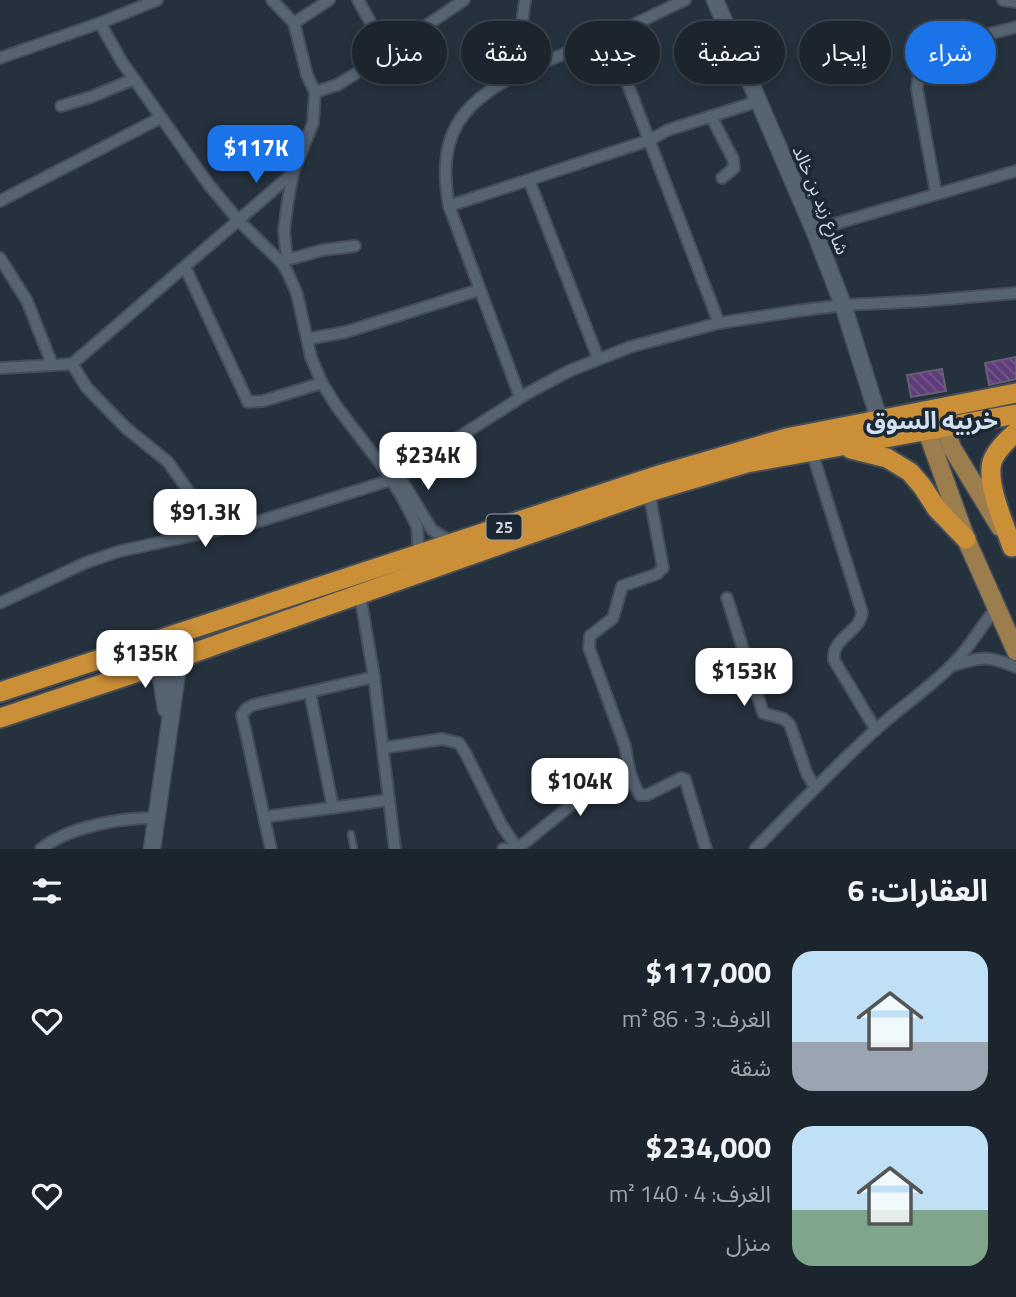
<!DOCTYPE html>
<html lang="ar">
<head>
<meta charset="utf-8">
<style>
	body { margin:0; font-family:"Titillium Web","Noto Sans Arabic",sans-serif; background:#252d36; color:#f1f3f6; direction:rtl; height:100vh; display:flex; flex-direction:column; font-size:26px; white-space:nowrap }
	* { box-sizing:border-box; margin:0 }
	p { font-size:23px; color:#a0a5aa }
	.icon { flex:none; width:38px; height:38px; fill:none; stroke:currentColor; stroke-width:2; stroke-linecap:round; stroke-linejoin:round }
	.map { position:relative; height:849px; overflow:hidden; direction:ltr }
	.sheet { display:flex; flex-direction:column; background:#1c252e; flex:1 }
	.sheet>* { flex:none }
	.guide { position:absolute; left:21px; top:21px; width:975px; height:63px; direction:rtl; display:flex; gap:14px }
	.price { position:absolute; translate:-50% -60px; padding:0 16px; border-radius:14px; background:#fff; color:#222; font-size:23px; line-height:46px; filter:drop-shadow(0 2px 4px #0008) }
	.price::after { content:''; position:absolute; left:50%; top:42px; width:21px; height:16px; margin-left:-10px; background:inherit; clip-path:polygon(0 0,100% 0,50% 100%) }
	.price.selected { background:#1a73e8; color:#fff }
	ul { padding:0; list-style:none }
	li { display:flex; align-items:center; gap:21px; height:175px; padding:0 28px }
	li span { display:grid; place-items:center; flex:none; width:196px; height:140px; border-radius:21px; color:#555 }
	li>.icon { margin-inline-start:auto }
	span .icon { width:84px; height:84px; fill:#fffc; stroke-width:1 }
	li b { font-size:30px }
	h2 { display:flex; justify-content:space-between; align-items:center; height:84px; padding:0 28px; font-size:30px }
	.chip { padding:0 24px; border-radius:32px; background:#1c252e; box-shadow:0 4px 10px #0003,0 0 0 2px #3a424a; font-size:24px; line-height:63px }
	.chip.selected { background:#1a73e8; color:#fff }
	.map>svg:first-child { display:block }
</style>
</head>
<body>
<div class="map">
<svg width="1016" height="849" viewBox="0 0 1016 849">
	<defs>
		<pattern id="building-back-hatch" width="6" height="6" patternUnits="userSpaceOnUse" patternTransform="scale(1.75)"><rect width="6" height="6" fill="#5f3c7a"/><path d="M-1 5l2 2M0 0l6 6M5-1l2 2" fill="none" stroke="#75578c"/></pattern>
	</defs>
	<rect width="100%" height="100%" fill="#25313d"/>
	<g fill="url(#building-back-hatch)" stroke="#675f6f" stroke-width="2">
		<polygon points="1016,357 1016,379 989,385 985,363"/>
		<polygon points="942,369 946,391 911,397 907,375"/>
	</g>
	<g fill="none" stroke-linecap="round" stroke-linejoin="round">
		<defs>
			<polyline id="lane" points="351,834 354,849"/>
			<g id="street">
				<polyline points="272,0 294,23 307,75 315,92 313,123 293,173 288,200 284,230 287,260"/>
				<polyline points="358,0 387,52"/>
				<polyline points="1003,0 1016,2"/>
				<polyline points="100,23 122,62 209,185 239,221 281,262 288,273 297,294 311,357 322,383 337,407 386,471 403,499 417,526 419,554"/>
				<polyline points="294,23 329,0"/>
				<polyline points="609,35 719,323"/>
				<polyline points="0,58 100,23 157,0"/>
				<polyline points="515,75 525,0"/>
				<polyline points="315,92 337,85 352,76 464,0"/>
				<polyline points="61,106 91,97 134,79"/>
				<polyline points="711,116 733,159 734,168 722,178"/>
				<polyline points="529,180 598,358"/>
				<polyline points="936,193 917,89 920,64 928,54 941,46 1016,27"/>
				<polyline points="0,201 160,118"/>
				<polyline points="449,206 650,140 668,130 759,101"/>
				<polyline points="814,230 1016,171"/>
				<polyline points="0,258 27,301 52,364"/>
				<polyline points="283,261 323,250 355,246"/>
				<polyline points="185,267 248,402 263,401 322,383"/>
				<polyline points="307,339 346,332 479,290"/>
				<polyline points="72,364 87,388 126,428 168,462 216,530"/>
				<polyline points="0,368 72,364 293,173"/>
				<path d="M 520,397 L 449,206 C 443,173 443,140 465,113 C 495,76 559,57 602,39 C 630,27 657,13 685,0"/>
				<path d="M 812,452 L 862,612 C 861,632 831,638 834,660 L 876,730"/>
				<polyline points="392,473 399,476 432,530 453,543"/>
				<path d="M 649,492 L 663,568 L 657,574 L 622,586 L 613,618 L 590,636 L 589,648 L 625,746 C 628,764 630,780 640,795 L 647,795 L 681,778 L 685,779 L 706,849"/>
				<polyline points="360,595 374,677 395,849"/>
				<polyline points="727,598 763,713 784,719 790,725 807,774 815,787"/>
				<polyline points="0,603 85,563 120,551 260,521 391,480 528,393 569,371 630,347 719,323 797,311 843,305 925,301 1016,293"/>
				<path d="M 951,666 C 982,657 986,655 1016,667"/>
				<polyline points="310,693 333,808"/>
				<polyline points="383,748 442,739 459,743 466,754 502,826 518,849"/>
				<polyline points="264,817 389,800"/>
				<path d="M 41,849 C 68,827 122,817 157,818"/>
				<polyline points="271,849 242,715 246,709 253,705 374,677"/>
				<polyline points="503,849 517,849 614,770 627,764"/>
				<path d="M 755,849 C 794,809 832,770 873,732 C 898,709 927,690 951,666 C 969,649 981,626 997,607"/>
			</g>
			<g id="secondary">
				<polyline points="715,0 814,230 843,305 879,419"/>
				<polyline points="150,642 159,665 166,709"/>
				<polyline points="152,849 177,673 178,657 171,636"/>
			</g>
			<g id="primary">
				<polyline points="920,412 966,539 1016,651"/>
				<polyline points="940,413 952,448 1000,527"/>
			</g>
			<g id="highway">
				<polyline points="851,449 887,458 910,472 922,486 937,509 966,539"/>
				<path d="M 1012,547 C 1005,525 986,485 992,462 C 996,450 1007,440 1016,432"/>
				<polyline points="0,692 662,474 786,438 1016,393"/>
				<polyline points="0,718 159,665 649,492 747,463 1016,414"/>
			</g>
		</defs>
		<use href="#lane" stroke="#444d58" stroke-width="9"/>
		<use href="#street" stroke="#444d58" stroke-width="14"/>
		<use href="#secondary" stroke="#444d58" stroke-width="19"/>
		<use href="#primary" stroke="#444d58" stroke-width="21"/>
		<use href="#highway" stroke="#444d58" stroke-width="23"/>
		<use href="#lane" stroke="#566371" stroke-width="5"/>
		<use href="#street" stroke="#566371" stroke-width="10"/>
		<use href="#secondary" stroke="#566371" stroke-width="16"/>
		<use href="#primary" stroke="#9c7d4e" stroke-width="18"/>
		<use href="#highway" stroke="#cb8f37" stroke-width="19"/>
	</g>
	<g text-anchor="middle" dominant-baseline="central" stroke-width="7" stroke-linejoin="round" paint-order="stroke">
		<rect fill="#1b2733" stroke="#98a1aa" stroke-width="2" x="486.5" y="514.5" width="35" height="25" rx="5"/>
		<g font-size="16" font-weight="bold" fill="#ced5dd">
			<text x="504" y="527">25</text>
		</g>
		<g font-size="18" fill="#ced5dd" stroke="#1b2733">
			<text transform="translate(821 200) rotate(67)">شارع زيد بن خالد</text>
		</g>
		<g font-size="24" font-weight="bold" fill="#d2e1f1" stroke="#1b2733">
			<text x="932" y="420">خربیه السوق</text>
		</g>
	</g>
</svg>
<b class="price selected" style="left:256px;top:185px">$117K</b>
<b class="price" style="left:428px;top:492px">$234K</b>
<b class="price" style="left:205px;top:549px">$91.3K</b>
<b class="price" style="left:145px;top:690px">$135K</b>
<b class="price" style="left:744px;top:708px">$153K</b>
<b class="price" style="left:580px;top:818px">$104K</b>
<div class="guide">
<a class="chip selected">شراء</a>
<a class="chip">إيجار</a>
<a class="chip">تصفية</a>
<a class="chip">جديد</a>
<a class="chip">شقة</a>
<a class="chip">منزل</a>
</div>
</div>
<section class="sheet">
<h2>العقارات: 6<svg class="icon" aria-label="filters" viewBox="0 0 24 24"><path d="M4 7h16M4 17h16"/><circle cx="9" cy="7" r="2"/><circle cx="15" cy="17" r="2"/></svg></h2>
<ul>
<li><span style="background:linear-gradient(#bfe0f5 65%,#9aa5b1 0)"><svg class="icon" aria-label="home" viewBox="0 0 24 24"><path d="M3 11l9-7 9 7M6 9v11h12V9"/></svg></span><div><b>$117,000</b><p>الغرف: 3 · 86 m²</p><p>شقة</p></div><svg class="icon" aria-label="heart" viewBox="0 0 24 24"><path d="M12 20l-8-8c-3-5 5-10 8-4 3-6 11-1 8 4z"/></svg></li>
<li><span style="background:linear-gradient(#bfe0f5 60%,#7fa58c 0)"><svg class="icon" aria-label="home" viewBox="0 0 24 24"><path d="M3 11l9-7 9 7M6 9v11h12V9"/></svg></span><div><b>$234,000</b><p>الغرف: 4 · 140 m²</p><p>منزل</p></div><svg class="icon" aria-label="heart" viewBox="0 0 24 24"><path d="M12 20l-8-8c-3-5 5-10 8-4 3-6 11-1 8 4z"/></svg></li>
</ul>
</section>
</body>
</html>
